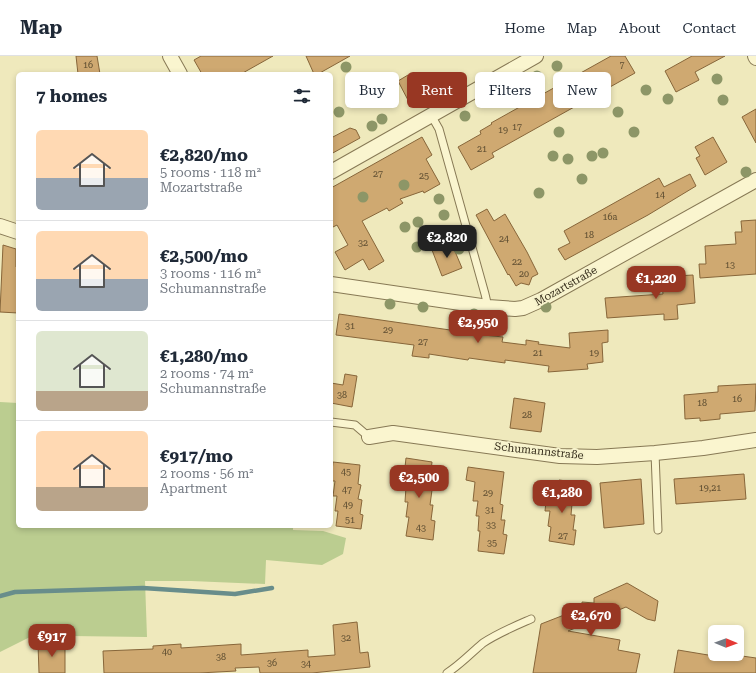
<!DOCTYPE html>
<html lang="en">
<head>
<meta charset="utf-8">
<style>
	body { margin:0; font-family:"Roboto Serif",serif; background:#f2f2f3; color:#1f2937; height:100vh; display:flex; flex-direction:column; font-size:15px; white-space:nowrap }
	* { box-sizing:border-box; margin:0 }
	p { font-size:13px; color:#747a83 }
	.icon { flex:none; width:22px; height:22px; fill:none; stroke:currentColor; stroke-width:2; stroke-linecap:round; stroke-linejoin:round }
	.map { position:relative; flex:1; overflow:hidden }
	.sheet { position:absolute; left:16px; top:16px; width:317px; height:456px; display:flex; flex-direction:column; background:#fff; border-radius:6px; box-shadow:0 2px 6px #0003 }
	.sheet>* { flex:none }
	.hud { position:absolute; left:345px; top:16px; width:351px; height:36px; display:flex; gap:8px }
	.needle { width:26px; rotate:91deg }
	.tools { position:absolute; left:708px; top:569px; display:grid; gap:8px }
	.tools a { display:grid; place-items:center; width:36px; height:36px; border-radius:6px; background:#fff; box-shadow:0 2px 6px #0003; font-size:20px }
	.price { position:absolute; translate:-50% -34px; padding:0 9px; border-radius:8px; background:#983723; color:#fff; font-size:13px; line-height:26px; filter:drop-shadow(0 1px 2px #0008) }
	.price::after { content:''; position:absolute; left:50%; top:24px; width:12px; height:9px; margin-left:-6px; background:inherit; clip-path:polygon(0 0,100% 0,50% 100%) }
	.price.on { background:#222; color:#fff }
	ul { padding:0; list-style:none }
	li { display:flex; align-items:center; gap:12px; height:100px; padding:0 20px }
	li+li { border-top:1px solid #e0e1e3 }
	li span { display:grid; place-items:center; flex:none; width:112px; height:80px; border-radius:6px; color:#555 }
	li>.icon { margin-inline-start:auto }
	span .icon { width:48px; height:48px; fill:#fffc; stroke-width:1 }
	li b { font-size:17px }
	h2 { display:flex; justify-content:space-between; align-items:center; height:48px; padding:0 20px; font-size:17px }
	.tag { padding:0 14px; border-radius:6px; background:#fff; box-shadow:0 2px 6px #0003; font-size:14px; line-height:36px }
	.tag.on { background:#983723; color:#fff }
	header { display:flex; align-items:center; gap:24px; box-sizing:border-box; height:56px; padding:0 20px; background:#fff; border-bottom:1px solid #e0e1e3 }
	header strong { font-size:19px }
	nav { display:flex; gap:22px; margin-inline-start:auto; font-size:14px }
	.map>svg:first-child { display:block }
</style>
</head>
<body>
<header>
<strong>Map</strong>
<nav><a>Home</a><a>Map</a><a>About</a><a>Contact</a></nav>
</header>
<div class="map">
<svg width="756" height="617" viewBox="0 0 756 617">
	<rect width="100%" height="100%" fill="#efe9bc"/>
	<polygon fill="#bbcd90" points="0,346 18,347 18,470 293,470 293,474 323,475 346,482 343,498 322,509 266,504 265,528 191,525 145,525 147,581 71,580 30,581 0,596"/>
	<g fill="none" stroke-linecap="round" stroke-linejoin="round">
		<polyline stroke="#688d8b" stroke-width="4.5" points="0,540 15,536 143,532 235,538 272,532"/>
	</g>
	<g fill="#cfa971" stroke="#87663a">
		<polygon points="76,0 97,0 100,18 78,18"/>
		<polygon points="201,0 273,0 241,18 202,18 194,4"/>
		<polygon points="306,0 350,0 318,18 314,18"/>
		<polygon points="611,0 625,0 635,17 492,97 494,101 471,114 458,91 481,78 480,75 492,68 491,67"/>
		<polygon points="692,0 725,0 695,16 699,24 676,36 665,15"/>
		<polygon points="408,19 420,40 409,46 398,25"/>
		<polygon points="756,53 756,87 742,61"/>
		<polygon points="350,72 356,74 360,82 331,98 331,82"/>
		<polygon points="422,81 432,99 426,103 440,128 424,137 423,135 400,143 403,147 389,155 387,152 362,165 384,205 369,214 363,203 345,214 335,196 348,189 337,169 331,172 331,132"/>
		<polygon points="713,81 727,106 705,119 696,102 700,100 695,91"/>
		<polygon points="690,118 696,130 648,159 565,204 558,193 570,187 564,175 659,122 664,131"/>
		<polygon points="487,153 494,165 505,158 527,196 538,218 532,221 529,229 521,227 516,230 509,218 508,219 476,159"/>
		<polygon points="756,164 756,218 700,222 699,208 706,208 705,190 736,188 735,176 742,176 741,165"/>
		<polygon points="451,186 462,212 442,220 432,194"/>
		<polygon points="3,189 16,193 16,211 18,211 18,257 0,256"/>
		<polygon points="676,217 676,220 693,219 695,247 677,249 678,263 664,264 664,258 607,262 605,242 663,238 661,218"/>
		<polygon points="339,258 464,276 464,277 503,281 502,286 526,289 526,284 539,286 538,288 570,292 569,277 608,274 608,286 602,287 603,306 587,308 588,313 548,316 549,310 505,304 505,307 469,302 468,304 429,298 429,302 412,300 414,289 336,279"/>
		<polygon points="345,318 357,320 352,351 331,347 331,327 343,329"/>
		<polygon points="756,328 755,355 720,358 720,363 700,365 700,362 685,363 684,339 718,336 718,330"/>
		<polygon points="514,342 545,347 541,376 510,372"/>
		<polygon points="406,402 432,406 429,434 432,434 430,449 433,449 431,464 435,465 433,484 406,480 409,461 406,461 408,446 405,446 406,431 403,430"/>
		<polygon points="333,406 360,409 358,428 361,429 358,443 362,444 360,458 363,459 361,473 336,470 338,455 335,455 337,440 333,440 335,425 331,425"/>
		<polygon points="468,411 504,416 500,448 503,449 501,464 505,464 503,478 507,479 504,498 478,495 480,475 478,475 479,460 476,460 478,445 473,445 475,426 466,424"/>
		<polygon points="744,418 746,443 676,448 674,423"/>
		<polygon points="641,423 644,468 604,472 600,427"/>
		<polygon points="559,424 574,426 571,459 575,459 573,474 576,474 574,489 549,485 551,471 548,470 550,455 545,455 547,436 558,437"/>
		<polygon points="627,527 658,545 655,565 647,563 626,551 568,575 620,584 618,594 640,598 636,617 533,617 541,568 582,552 582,546 594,547 594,542"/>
		<polygon points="357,566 360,597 368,596 370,611 312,617 260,617 259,611 235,612 236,615 199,617 104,617 103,595 153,593 153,590 181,588 181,592 241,588 241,599 308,594 308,601 335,599 333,569"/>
		<polygon points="65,587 65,617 39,617 38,588"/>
		<polygon points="678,594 726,602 727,598 728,598 756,602 756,617 674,617"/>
	</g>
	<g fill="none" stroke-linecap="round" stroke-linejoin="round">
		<defs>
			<g id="lane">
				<polyline points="431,59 439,73 485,238 488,251"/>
				<polyline points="331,366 355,369 369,381"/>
				<polyline points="655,397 658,474"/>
				<path d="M 447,617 C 460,609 471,597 483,587 C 498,577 515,570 531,563"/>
			</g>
			<g id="street">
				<polyline points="170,0 180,18"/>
				<polyline points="755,0 756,2"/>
				<polyline points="331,116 536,0"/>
				<polyline points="0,170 18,176"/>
				<polyline points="331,228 488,251 515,253 523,252 541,244 756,124"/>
				<polyline points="369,381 393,377 560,400 597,401 655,397 703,392 756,384"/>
			</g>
		</defs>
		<use href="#lane" stroke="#877955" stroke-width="9"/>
		<use href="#street" stroke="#877955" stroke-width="16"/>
		<use href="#lane" stroke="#faf5cf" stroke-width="7"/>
		<use href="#street" stroke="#faf5cf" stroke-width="14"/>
	</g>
	<g fill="#8d9667">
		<circle cx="557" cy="10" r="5.5"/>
		<circle cx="346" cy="11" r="5.5"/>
		<circle cx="537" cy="20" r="5.5"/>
		<circle cx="717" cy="23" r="5.5"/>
		<circle cx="354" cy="28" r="5.5"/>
		<circle cx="646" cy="34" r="5.5"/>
		<circle cx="501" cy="41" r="5.5"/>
		<circle cx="668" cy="43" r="5.5"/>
		<circle cx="723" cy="44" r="5.5"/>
		<circle cx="339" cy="56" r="5.5"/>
		<circle cx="618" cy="56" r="5.5"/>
		<circle cx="465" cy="60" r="5.5"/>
		<circle cx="382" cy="63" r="5.5"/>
		<circle cx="372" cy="70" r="5.5"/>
		<circle cx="559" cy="76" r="5.5"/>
		<circle cx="634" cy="76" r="5.5"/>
		<circle cx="603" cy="97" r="5.5"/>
		<circle cx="553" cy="100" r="5.5"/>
		<circle cx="592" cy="100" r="5.5"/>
		<circle cx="568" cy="103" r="5.5"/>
		<circle cx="746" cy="116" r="5.5"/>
		<circle cx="582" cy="123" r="5.5"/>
		<circle cx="404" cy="129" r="5.5"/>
		<circle cx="539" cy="137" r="5.5"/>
		<circle cx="363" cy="141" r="5.5"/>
		<circle cx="439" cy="143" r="5.5"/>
		<circle cx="444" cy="159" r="5.5"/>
		<circle cx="418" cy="166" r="5.5"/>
		<circle cx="405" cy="171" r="5.5"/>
		<circle cx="417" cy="191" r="5.5"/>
		<circle cx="459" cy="193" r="5.5"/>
		<circle cx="390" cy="248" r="5.5"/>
		<circle cx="423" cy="251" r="5.5"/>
		<circle cx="546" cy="251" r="5.5"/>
		<circle cx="474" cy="258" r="5.5"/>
		<circle cx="500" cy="263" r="5.5"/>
	</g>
	<g text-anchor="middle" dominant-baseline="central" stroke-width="4" stroke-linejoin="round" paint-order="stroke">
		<g font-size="9" fill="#5c4c30">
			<text x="88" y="9">16</text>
			<text x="622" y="9">7</text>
			<text x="517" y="71">17</text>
			<text x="503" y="74">19</text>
			<text x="482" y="93">21</text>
			<text x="378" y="118">27</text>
			<text x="424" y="120">25</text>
			<text x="660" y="139">14</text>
			<text x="610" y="161">16a</text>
			<text x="589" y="179">18</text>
			<text x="504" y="183">24</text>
			<text x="363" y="187">32</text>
			<text x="517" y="206">22</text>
			<text x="730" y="209">13</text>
			<text x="524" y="218">20</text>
			<text x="350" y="270">31</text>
			<text x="388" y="274">29</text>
			<text x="423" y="286">27</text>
			<text x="538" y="297">21</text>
			<text x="594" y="297">19</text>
			<text x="342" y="339">38</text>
			<text x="737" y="343">16</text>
			<text x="702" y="347">18</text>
			<text x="527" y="359">28</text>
			<text x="346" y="416">45</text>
			<text x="710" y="432">19,21</text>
			<text x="347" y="434">47</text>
			<text x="488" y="437">29</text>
			<text x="348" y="449">49</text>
			<text x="490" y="454">31</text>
			<text x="350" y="464">51</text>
			<text x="491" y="469">33</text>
			<text x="421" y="472">43</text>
			<text x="563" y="480">27</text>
			<text x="492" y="487">35</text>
			<text x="346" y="582">32</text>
			<text x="167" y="596">40</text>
			<text x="221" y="601">38</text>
			<text x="272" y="607">36</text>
			<text x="306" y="608">34</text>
		</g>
		<g font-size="11" fill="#362d1b" stroke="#f6f2cc">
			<text transform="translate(566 230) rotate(-29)">Mozartstraße</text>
			<text transform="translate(539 395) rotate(6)">Schumannstraße</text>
		</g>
	</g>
</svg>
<div class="tools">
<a><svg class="needle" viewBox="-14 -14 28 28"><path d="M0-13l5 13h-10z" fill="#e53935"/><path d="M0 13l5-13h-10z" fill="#747a83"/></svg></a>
</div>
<b class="price on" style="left:447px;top:203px">€2,820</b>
<b class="price" style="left:656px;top:244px">€1,220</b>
<b class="price" style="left:478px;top:288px">€2,950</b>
<b class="price" style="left:419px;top:443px">€2,500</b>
<b class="price" style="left:562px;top:458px">€1,280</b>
<b class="price" style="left:591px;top:581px">€2,670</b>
<b class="price" style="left:52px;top:602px">€917</b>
<div class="hud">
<a class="tag">Buy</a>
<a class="tag on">Rent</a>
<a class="tag">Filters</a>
<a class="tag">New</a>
</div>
<section class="sheet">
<h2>7 homes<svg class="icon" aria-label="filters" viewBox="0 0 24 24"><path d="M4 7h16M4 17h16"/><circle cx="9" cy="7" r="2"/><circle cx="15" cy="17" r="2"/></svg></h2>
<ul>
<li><span style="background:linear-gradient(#ffd9b3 60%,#9aa5b1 0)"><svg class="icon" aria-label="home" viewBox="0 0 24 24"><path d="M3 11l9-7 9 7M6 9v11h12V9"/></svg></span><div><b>€2,820/mo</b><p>5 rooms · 118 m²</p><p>Mozartstraße</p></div></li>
<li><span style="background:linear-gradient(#ffd9b3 60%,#9aa5b1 0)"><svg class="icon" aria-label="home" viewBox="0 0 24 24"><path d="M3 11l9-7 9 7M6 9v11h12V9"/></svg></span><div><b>€2,500/mo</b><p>3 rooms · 116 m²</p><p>Schumannstraße</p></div></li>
<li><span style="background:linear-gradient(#dfe7d0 75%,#b9a48a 0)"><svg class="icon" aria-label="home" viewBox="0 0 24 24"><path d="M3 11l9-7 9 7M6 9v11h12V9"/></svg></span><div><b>€1,280/mo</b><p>2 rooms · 74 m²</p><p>Schumannstraße</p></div></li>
<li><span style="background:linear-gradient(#ffd9b3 70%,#b9a48a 0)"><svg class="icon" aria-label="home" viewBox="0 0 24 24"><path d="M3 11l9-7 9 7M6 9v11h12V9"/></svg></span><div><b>€917/mo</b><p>2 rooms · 56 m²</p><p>Apartment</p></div></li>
</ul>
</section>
</div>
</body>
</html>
